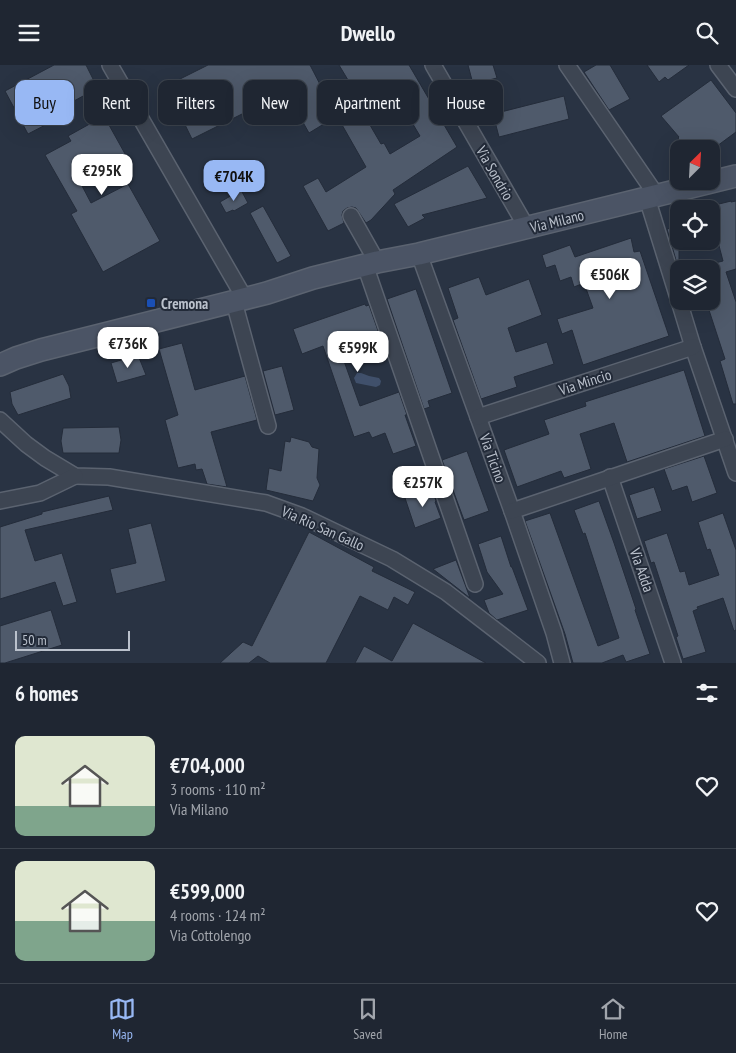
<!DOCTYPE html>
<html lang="en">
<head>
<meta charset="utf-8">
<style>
	body { margin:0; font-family:"PT Sans Narrow",sans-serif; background:#272e3a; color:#f1f3f6; height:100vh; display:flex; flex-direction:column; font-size:19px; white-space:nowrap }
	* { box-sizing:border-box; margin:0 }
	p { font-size:16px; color:#a1a5ac }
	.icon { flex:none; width:28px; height:28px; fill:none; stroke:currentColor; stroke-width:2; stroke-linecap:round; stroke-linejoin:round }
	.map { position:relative; height:598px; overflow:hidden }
	.side { display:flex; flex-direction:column; background:#1f2632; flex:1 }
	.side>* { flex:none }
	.top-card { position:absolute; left:15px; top:15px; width:706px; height:45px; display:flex; gap:10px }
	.needle { width:32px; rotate:24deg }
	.buttons { position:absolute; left:670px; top:75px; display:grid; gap:10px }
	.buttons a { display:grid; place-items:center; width:50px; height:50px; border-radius:10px; background:#1f2632; box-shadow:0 5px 20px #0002,0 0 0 1px #3c434d; font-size:25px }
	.scale { position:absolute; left:15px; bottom:12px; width:115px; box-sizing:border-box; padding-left:5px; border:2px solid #bac1cc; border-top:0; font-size:14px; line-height:18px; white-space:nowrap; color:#bac1cc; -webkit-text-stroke:4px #222a38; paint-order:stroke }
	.price { position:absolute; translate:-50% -42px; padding:0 11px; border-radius:10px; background:#fff; color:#222; font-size:16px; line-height:32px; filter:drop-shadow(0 1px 2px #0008) }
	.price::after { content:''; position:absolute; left:50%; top:30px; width:15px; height:11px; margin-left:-8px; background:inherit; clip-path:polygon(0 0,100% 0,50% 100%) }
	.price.on { background:#98b8f4; color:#111 }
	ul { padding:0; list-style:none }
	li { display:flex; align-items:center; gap:15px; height:125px; padding:0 15px }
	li+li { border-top:1px solid #3c434d }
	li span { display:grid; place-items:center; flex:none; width:140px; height:100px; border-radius:10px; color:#555 }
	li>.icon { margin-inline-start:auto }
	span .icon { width:60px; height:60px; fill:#fffc; stroke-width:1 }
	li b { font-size:21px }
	h2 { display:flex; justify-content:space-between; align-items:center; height:60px; padding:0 15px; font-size:21px }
	.chip { padding:0 18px; border-radius:10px; background:#1f2632; box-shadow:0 5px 20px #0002,0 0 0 1px #3c434d; font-size:18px; line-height:45px }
	.chip.on { background:#98b8f4; color:#111 }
	header { display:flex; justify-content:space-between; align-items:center; height:65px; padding:0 15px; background:#1f2632; font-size:22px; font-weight:700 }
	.tabs { display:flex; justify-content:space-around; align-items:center; height:70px; border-top:1px solid #3c434d; background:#1f2632; font-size:14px; color:#a1a5ac }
	.tabs a { display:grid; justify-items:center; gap:2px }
	.tabs .on { color:#98b8f4 }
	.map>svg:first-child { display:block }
</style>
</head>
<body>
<header><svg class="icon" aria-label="menu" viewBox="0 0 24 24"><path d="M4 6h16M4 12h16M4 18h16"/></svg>Dwello<svg class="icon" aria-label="search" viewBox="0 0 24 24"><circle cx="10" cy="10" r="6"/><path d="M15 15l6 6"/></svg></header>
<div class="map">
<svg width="736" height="598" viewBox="0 0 736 598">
	<rect width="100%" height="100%" fill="#293343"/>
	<polygon fill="#40506b" points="357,308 361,308 369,311 379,313 381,316 380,320 376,322 356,318 354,313"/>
	<g fill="#4f5a6b" stroke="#242c3a" fill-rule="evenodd">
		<polygon points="54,0 86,0 95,18 93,19 96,24 52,48 55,55 28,69 5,26"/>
		<path d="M 208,0 L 310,0 L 324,27 L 348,15 L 339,0 L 409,0 L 457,82 L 393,125 L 395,129 L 371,155 L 366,158 L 356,143 L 352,142 L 347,143 L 343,146 L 342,150 L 344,158 L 328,166 L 303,121 L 318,113 L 326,127 L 366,102 L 337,51 L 309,68 L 286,27 L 192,74 L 166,21 ZM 395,29 L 420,71 L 390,89 L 384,78 L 381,79 L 363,48 Z"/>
		<polygon points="468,0 493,0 497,13 473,19"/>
		<polygon points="596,0 610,0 630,34 609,45 584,7"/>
		<polygon points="647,0 689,0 668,15 665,12 659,17"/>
		<polygon points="711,15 736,48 736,67 713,84 686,84 678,73 679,72 661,51"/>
		<polygon points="564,31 569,54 499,72 493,49"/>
		<polygon points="104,51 129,96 111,106 109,101 80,117 91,138 128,119 160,176 103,207 71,149 77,146 45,90 71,76 68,71"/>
		<polygon points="468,101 487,133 422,150 425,153 408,162 394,139"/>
		<polygon points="241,125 248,138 234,146 233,145 226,148 220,137"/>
		<polygon points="731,136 731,137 736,136 736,204 726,207 736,237 736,339 733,339 720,296 725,294 706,236 711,236 711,199 723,196 717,173 711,175 711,141"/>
		<polygon points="263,141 291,191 277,198 250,148"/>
		<polygon points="679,161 679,202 678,202 667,164"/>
		<polygon points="631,173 634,187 640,186 669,271 583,300 572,265 562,269 557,254 593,243 584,218 574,222 571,212 560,216 555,200 546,203 542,190 570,180 575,192"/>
		<polygon points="479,212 486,230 529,214 542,250 508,263 516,287 547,277 554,299 514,312 517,322 481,334 453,255 458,253 448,223"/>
		<polygon points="416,224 452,328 428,336 430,342 424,344 387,234"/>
		<polygon points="365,239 366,241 369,240 384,283 344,296 360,341 399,327 407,350 405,350 416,381 393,389 385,368 372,373 369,367 354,372 323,281 302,289 293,264"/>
		<polygon points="182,278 195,325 245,311 257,355 211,367 227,422 207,419 202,404 196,405 195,399 178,403 165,355 178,350 159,284"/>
		<polygon points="138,290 146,310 117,318 111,298"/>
		<polygon points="282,301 294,345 275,350 263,306"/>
		<polygon points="684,305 705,371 627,397 614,358 580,369 591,404 564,413 561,406 517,422 504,385 549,369 544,355 586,341 585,337"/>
		<polygon points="63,309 69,321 71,333 18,350 12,339 10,327"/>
		<polygon points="119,362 121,375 119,388 63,388 61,376 63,363"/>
		<polygon points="291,372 309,377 312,382 319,384 317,413 320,420 313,436 266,425 269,403 281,406 285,376 290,377"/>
		<polygon points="467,386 489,446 464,455 442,395"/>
		<polygon points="704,391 717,428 692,437 687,421 672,426 664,404"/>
		<polygon points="654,422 662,446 637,454 629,430"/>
		<polygon points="432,424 436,436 435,437 441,453 415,463 405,433"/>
		<polygon points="109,431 113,445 25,465 35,496 62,488 77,537 63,541 55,517 0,534 0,462 42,449 42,447"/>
		<polygon points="599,436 614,478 636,544 635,545 650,589 626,597 623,590 602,598 573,598 565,569 525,456 550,448 598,581 619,573 585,468 583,469 574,445"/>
		<polygon points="723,448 736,485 736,565 734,566 723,533 697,542 698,544 693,546 706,587 683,594 676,572 678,571 654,497 651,498 644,476 667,468 680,507 685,506 689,520 719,510 710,484 707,485 698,457"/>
		<polygon points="151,458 166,516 116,529 110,504 136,498 128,464"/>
		<polygon points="309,467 374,502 372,506 415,527 408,540 394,532 388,545 360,531 326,598 270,598 258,591 249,598 220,598 243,577 252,581"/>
		<polygon points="501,471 511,502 512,502 528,545 497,555 489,548 484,535 503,529 487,507 478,479"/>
		<polygon points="456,495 466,522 470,533 433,504"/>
		<polygon points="51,545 62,580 5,598 0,598 0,561"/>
		<polygon points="413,558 486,598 355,598 364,581 392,596"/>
	</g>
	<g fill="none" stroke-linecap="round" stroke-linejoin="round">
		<defs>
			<g id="street">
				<polyline points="110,0 245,234"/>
				<polyline points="433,0 527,163"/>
				<polyline points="567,0 657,131"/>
				<polyline points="718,0 736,24"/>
				<polyline points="647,133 679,236"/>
				<polyline points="351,151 377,197"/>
				<polyline points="419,189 512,446 554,568 562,598"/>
				<polyline points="365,200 475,519"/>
				<polyline points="679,236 693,282 736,408"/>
				<polyline points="234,237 268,361"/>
				<polyline points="478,352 693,282"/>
				<polyline points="0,355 26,379 45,393 75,411 109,412 266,438 302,451 392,494 446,527 538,598"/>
				<polyline points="610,412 673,598"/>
				<polyline points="0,436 40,428 75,411"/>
				<polyline points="512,446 725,374"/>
			</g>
			<polyline id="secondary" points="0,300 16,293 41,285 267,228 313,213 377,197 419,189 736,111"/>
		</defs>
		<use href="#street" stroke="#5b6370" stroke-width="18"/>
		<use href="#secondary" stroke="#5b6370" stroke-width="24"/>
		<use href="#street" stroke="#3d4552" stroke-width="15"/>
		<use href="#secondary" stroke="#4b5465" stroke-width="21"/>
	</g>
	<rect fill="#1a4fb4" stroke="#222a38" stroke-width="2" x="146" y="233" width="10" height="10" rx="2.5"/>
	<g text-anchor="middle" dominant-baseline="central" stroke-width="4" stroke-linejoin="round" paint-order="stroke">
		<g font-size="15" fill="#bac1cc" stroke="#222a38">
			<text transform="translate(495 108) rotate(60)">Via Sondrio</text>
			<text transform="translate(557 156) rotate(-14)">Via Milano</text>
			<text transform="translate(585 317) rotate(-18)">Via Mincio</text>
			<text transform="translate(493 393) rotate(70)">Via Ticino</text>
			<text transform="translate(323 463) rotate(24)">Via Rio San Gallo</text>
			<text transform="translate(642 505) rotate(71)">Via Adda</text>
		</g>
		<g font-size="15" font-weight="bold" fill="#bac1cc" stroke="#222a38" text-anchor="start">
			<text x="161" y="238">Cremona</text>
		</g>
	</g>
</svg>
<div class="buttons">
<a><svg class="needle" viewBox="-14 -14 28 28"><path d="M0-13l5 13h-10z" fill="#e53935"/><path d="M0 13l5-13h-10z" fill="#a1a5ac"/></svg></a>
<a><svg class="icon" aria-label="locate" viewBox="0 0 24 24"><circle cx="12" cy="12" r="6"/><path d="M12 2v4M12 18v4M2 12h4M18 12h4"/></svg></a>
<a><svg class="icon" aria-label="layers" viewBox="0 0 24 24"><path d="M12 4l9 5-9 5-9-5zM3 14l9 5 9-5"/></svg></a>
</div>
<div class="scale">50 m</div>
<b class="price" style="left:102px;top:131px">€295K</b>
<b class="price on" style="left:234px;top:137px">€704K</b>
<b class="price" style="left:610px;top:235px">€506K</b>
<b class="price" style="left:128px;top:304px">€736K</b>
<b class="price" style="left:358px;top:308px">€599K</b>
<b class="price" style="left:423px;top:443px">€257K</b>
<div class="top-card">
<a class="chip on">Buy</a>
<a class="chip">Rent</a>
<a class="chip">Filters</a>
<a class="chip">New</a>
<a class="chip">Apartment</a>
<a class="chip">House</a>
</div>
</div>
<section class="side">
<h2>6 homes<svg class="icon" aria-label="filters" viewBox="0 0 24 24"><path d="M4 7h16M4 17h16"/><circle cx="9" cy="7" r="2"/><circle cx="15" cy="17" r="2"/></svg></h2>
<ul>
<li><span style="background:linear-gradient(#dfe7d0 70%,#7fa58c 0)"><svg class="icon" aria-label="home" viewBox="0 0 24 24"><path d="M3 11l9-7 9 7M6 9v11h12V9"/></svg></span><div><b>€704,000</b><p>3 rooms · 110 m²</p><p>Via Milano</p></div><svg class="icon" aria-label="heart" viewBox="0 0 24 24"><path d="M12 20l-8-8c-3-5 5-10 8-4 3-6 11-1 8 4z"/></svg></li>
<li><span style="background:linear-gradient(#dfe7d0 60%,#7fa58c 0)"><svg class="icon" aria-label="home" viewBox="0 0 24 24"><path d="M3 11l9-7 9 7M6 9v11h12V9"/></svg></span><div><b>€599,000</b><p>4 rooms · 124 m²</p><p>Via Cottolengo</p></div><svg class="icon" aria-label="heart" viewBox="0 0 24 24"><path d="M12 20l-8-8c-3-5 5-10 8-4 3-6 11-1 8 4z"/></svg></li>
</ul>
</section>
<nav class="tabs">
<a class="on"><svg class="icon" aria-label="map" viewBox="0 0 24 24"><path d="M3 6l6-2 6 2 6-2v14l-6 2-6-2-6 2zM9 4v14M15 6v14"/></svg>Map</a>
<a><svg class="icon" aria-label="saved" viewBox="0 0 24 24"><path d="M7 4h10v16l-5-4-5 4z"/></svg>Saved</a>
<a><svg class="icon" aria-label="home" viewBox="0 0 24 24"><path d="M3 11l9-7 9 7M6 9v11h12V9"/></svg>Home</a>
</nav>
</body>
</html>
